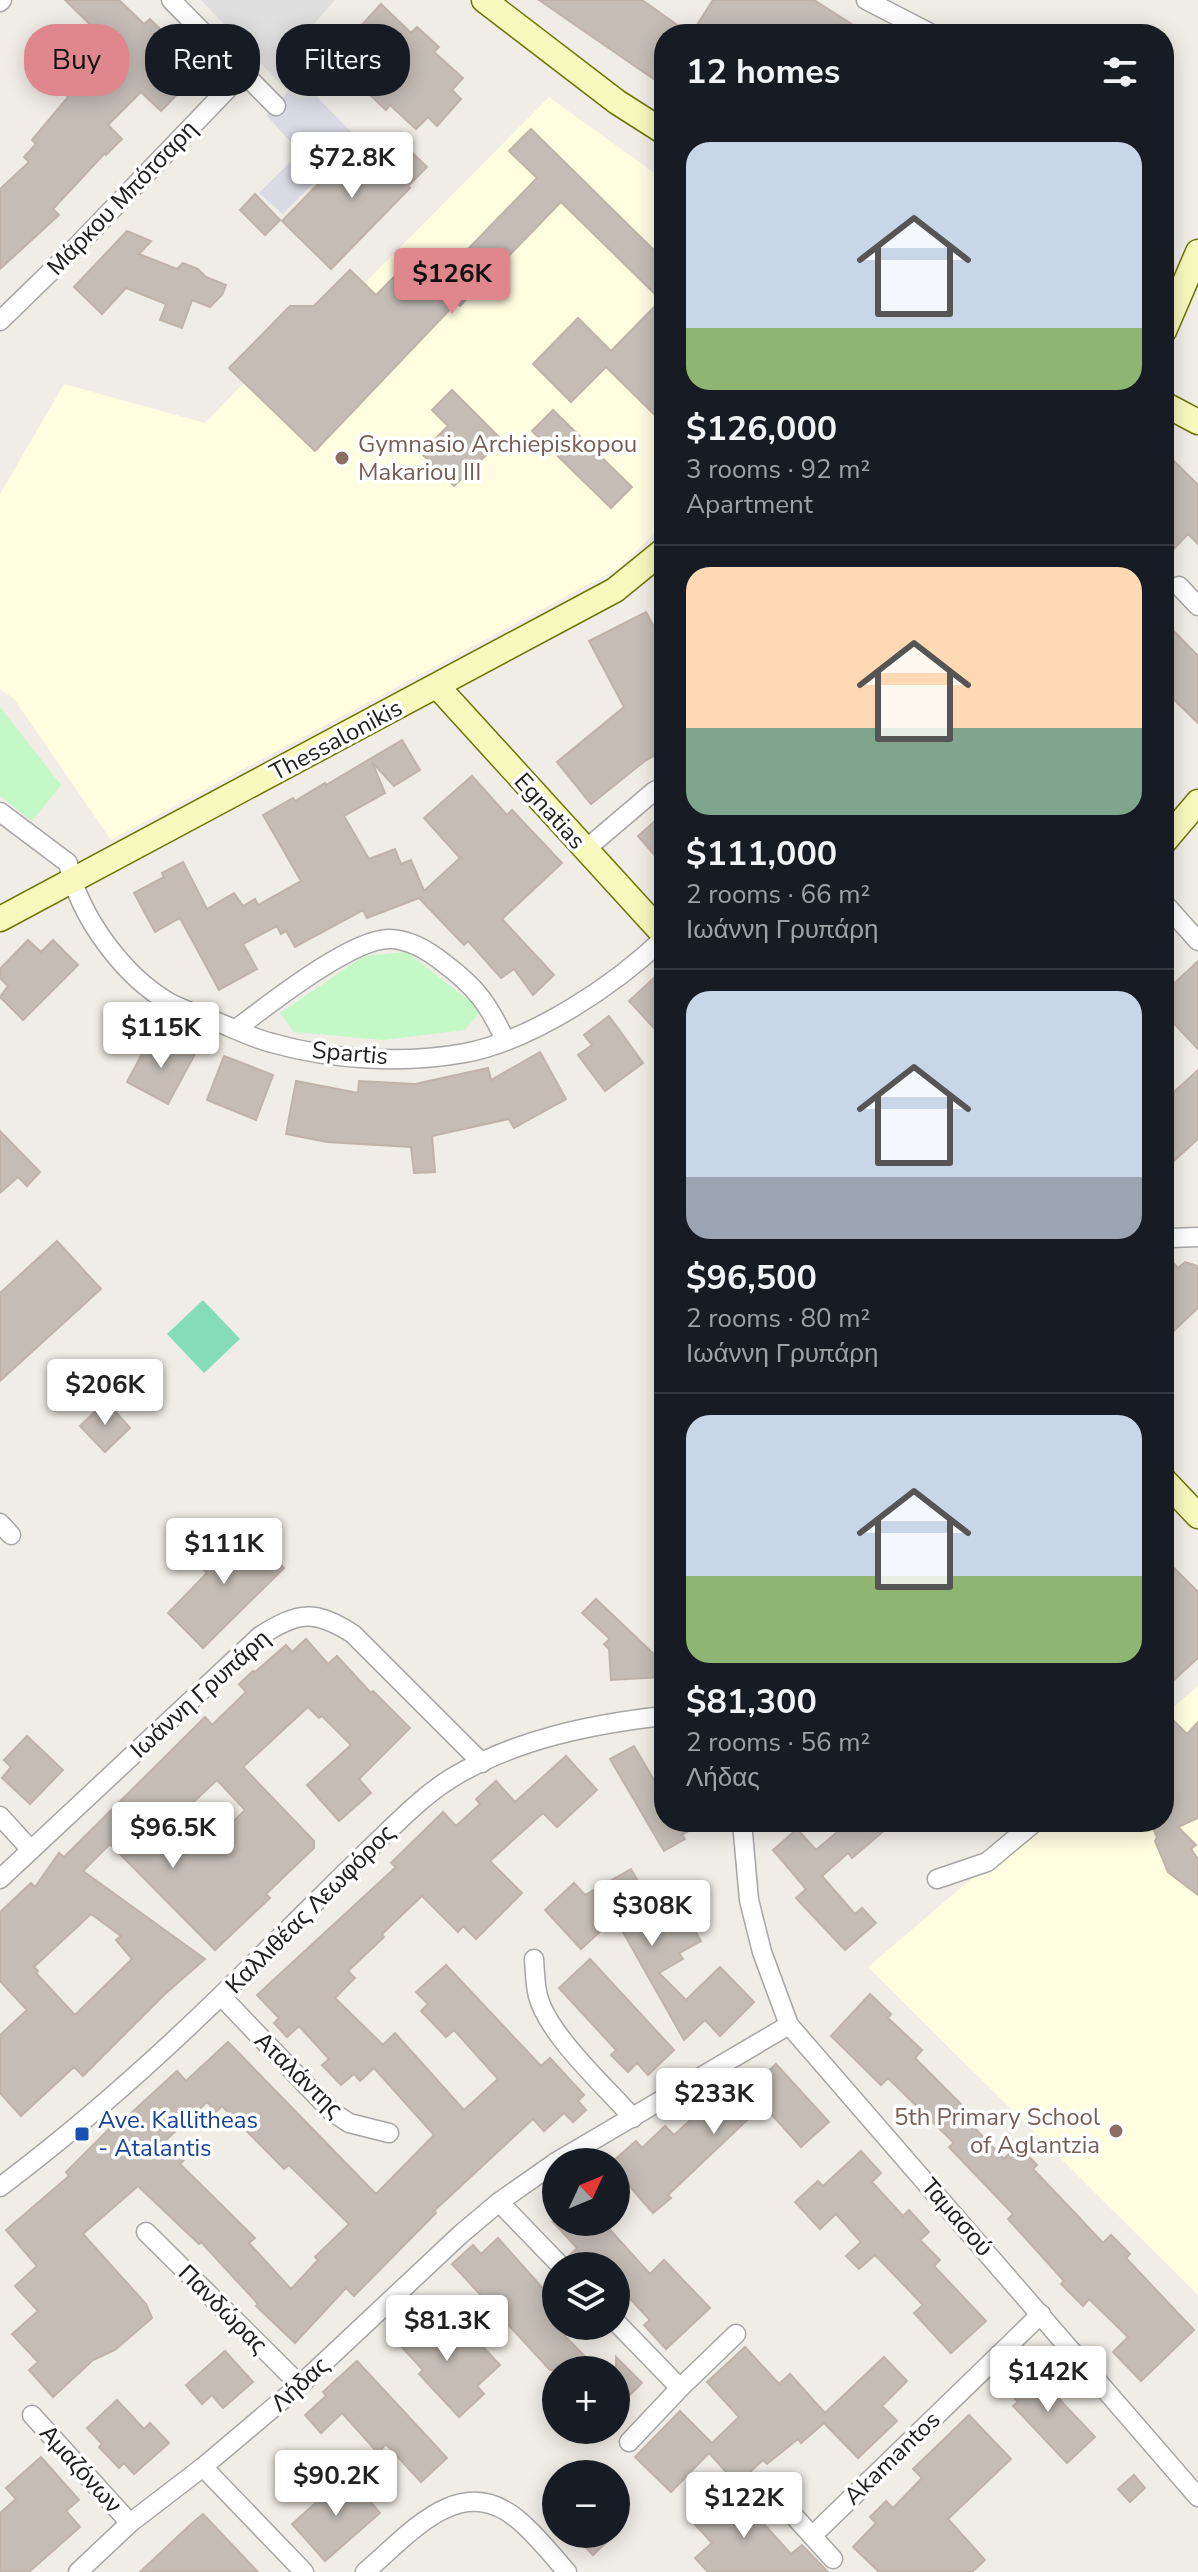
<!DOCTYPE html>
<html lang="en">
<head>
<meta charset="utf-8">
<style>
	body { margin:0; font-family:"Nunito Sans",sans-serif; background:#242831; color:#f1f3f6; height:100vh; display:flex; flex-direction:column; font-size:30px; white-space:nowrap }
	* { box-sizing:border-box; margin:0 }
	p { font-size:26px; color:#9ea1a6 }
	.icon { flex:none; width:44px; height:44px; fill:none; stroke:currentColor; stroke-width:2; stroke-linecap:round; stroke-linejoin:round }
	.map { position:relative; flex:1; overflow:hidden }
	.details { position:absolute; left:654px; top:24px; width:520px; height:1808px; display:flex; flex-direction:column; background:#171b24; border-radius:32px; box-shadow:0 4px 20px #0003 }
	.details>* { flex:none }
	.guide { position:absolute; left:24px; top:24px; width:510px; height:72px; display:flex; gap:16px }
	.needle { width:52px; rotate:46deg }
	.buttons { position:absolute; left:542px; top:2148px; display:grid; gap:16px }
	.buttons a { display:grid; place-items:center; width:88px; height:88px; border-radius:50%; background:#171b24; box-shadow:0 4px 20px #0003; font-size:40px }
	.price { position:absolute; translate:-50% -68px; padding:0 18px; border-radius:8px; background:#fff; color:#222; font-size:26px; line-height:52px; filter:drop-shadow(0 2px 4px #0008) }
	.price::after { content:''; position:absolute; left:50%; top:48px; width:24px; height:18px; margin-left:-12px; background:inherit; clip-path:polygon(0 0,100% 0,50% 100%) }
	.price.on { background:#df878c; color:#111 }
	ul { padding:0; list-style:none }
	li { display:grid; align-content:center; gap:16px; height:424px; padding:0 32px }
	li+li { border-top:2px solid #363941 }
	li span { display:grid; place-items:center; height:248px; border-radius:24px; color:#555 }
	li>.icon { margin-inline-start:auto }
	span .icon { width:144px; height:144px; fill:#fffc; stroke-width:1 }
	li b { font-size:34px }
	h2 { display:flex; justify-content:space-between; align-items:center; height:96px; padding:0 32px; font-size:34px }
	.chip { padding:0 28px; border-radius:32px; background:#171b24; box-shadow:0 4px 20px #0003; font-size:28px; line-height:72px }
	.chip.on { background:#df878c; color:#111 }
	.map>svg:first-child { display:block }
</style>
</head>
<body>
<div class="map">
<svg width="1198" height="2572" viewBox="0 0 1198 2572">
	<rect width="100%" height="100%" fill="#f0ece6"/>
	<g fill="#fefde0">
		<polygon points="549,97 664,180 664,524 619,568 111,840 14,699 0,689 0,494 64,384 205,423 315,309 344,304"/>
		<polygon points="1198,1686 1198,2295 868,1967 1038,1822 1164,1822 1164,1715"/>
	</g>
	<g fill="#c4f8c6">
		<polygon points="0,707 61,785 32,821 0,796"/>
		<polygon points="407,952 481,1010 465,1030 383,1040 294,1032 280,1013 364,956"/>
	</g>
	<polygon fill="#85ddb8" points="203,1300 240,1339 204,1373 167,1334"/>
	<polygon fill="#dfdfdf" points="201,0 335,0 313,25 299,48 318,98 300,98 288,92"/>
	<polygon fill="#dadae5" points="288,92 300,98 318,98 357,138 283,214 259,193 300,152 267,116"/>
	<g fill="#c4bcb5" stroke="#c1b2a8" stroke-width="2" fill-rule="evenodd">
		<polygon points="65,0 119,0 144,24 150,19 194,62 184,71 192,79 161,111 141,92 108,125 122,139 106,155 105,153 53,209 59,215 0,269 0,189 29,162 24,157 36,144 32,140 68,97 55,84 102,36"/>
		<polygon points="539,0 642,0 690,34 664,34 664,86"/>
		<polygon points="713,0 814,0 867,34 691,34"/>
		<polygon points="381,4 411,33 417,27 439,47 434,52 463,78 452,90 461,99 437,126 428,117 416,129 390,105 386,110 339,66 355,48 347,41"/>
		<polygon points="531,129 664,260 664,424 606,367 571,402 533,364 578,318 611,351 661,300 561,202 460,306 456,303 315,451 229,368 290,306 314,306 350,270 376,295 407,264 431,287 537,178 509,151"/>
		<polygon points="361,140 384,163 403,144 427,167 408,186 410,188 331,269 282,221"/>
		<polygon points="255,194 280,220 265,235 240,210"/>
		<polygon points="127,231 151,241 139,254 177,269 183,263 198,269 206,277 226,285 222,295 210,307 192,300 182,328 160,320 166,304 126,288 102,314 74,287"/>
		<polygon points="452,390 502,440 454,486 421,453 448,426 432,410"/>
		<polygon points="553,410 632,487 611,508 532,431"/>
		<polygon points="1164,451 1198,485 1198,544 1188,534 1164,559"/>
		<polygon points="646,612 664,646 664,751 646,760 591,804 557,762 624,707 589,641"/>
		<polygon points="1164,621 1198,656 1198,723 1164,690"/>
		<polygon points="402,740 420,770 394,786 372,762 385,793 344,816 369,859 395,849 401,864 411,860 424,891 460,858 424,818 472,776 507,815 512,810 562,863 502,919 554,975 533,995 514,969 501,978 468,941 464,945 419,898 367,918 363,910 295,947 286,931 281,934 277,926 243,944 257,969 219,990 180,918 155,932 134,893 164,877 162,873 183,862 207,909 234,893 243,906 255,899 258,905 301,881 263,815 293,798 295,801 325,783 326,785"/>
		<polygon points="664,813 664,866 638,836"/>
		<polygon points="28,940 41,952 53,940 78,965 23,1020 0,997 8,986 0,978 0,969"/>
		<polygon points="1198,961 1198,1049 1164,1013 1164,993"/>
		<polygon points="655,977 664,987 664,1039 629,1001"/>
		<polygon points="609,1016 643,1063 605,1091 578,1055 592,1045 584,1035"/>
		<polygon points="150,1039 167,1048 171,1041 195,1054 168,1104 127,1082"/>
		<polygon points="540,1052 566,1099 514,1128 509,1119 432,1136 435,1172 414,1173 411,1147 327,1142 286,1134 296,1081 358,1093 359,1081 415,1084 488,1068 491,1080"/>
		<polygon points="224,1056 273,1075 256,1120 207,1100"/>
		<polygon points="1198,1070 1198,1139 1164,1170 1164,1101"/>
		<polygon points="0,1131 40,1172 27,1186 18,1177 0,1193"/>
		<polygon points="57,1241 101,1289 0,1381 0,1293"/>
		<polygon points="1164,1253 1178,1268 1185,1262 1198,1266 1198,1308 1164,1340"/>
		<polygon points="106,1401 130,1428 105,1452 80,1426"/>
		<polygon points="249,1534 284,1568 203,1648 168,1613 207,1573 189,1556 205,1540 218,1552 233,1537 240,1544"/>
		<polygon points="1164,1558 1198,1592 1198,1658 1164,1689"/>
		<polygon points="596,1599 662,1662 662,1677 611,1680 609,1649 604,1644 610,1639 582,1613"/>
		<path d="M 306,1639 L 328,1664 L 337,1656 L 371,1693 L 373,1691 L 410,1728 L 359,1779 L 371,1793 L 339,1821 L 307,1785 L 351,1745 L 322,1716 L 319,1718 L 308,1707 L 243,1767 L 314,1841 L 314,1848 L 266,1894 L 270,1898 L 215,1950 L 110,1844 L 83,1871 L 205,1959 L 165,1994 L 83,2076 L 74,2067 L 21,2116 L 0,2093 L 0,2035 L 27,2010 L 0,1981 L 0,1912 L 31,1883 L 35,1887 L 59,1853 L 64,1857 L 205,1717 L 212,1725 L 246,1692 L 239,1684 L 253,1671 L 255,1672 L 286,1645 L 292,1652 ZM 217,1780 L 245,1810 L 218,1837 L 188,1807 ZM 91,1914 L 121,1936 L 116,1940 L 132,1959 L 75,2015 L 36,1973 L 38,1971 L 34,1967 Z"/>
		<polygon points="1164,1711 1187,1734 1198,1722 1198,1818 1178,1827 1196,1845 1191,1849 1198,1859 1198,1895 1168,1872 1155,1841 1157,1837 1150,1822 1164,1822"/>
		<polygon points="27,1736 63,1770 30,1804 2,1778 11,1767 4,1760"/>
		<polygon points="634,1746 664,1797 664,1822 704,1822 682,1835 685,1839 664,1851 610,1759"/>
		<path d="M 566,1756 L 597,1790 L 557,1827 L 543,1813 L 490,1861 L 522,1893 L 476,1939 L 463,1926 L 458,1932 L 422,1896 L 382,1934 L 384,1937 L 348,1971 L 355,1978 L 335,1998 L 383,2045 L 395,2033 L 464,2110 L 498,2079 L 454,2030 L 446,2037 L 421,2011 L 428,2004 L 416,1992 L 446,1965 L 541,2066 L 550,2058 L 584,2095 L 578,2101 L 586,2110 L 573,2122 L 564,2113 L 544,2131 L 533,2119 L 434,2211 L 436,2213 L 354,2296 L 346,2288 L 295,2343 L 256,2306 L 258,2304 L 201,2242 L 199,2244 L 138,2186 L 83,2234 L 146,2304 L 152,2318 L 115,2350 L 93,2360 L 53,2397 L 29,2370 L 38,2362 L 12,2334 L 38,2311 L 15,2286 L 37,2266 L 6,2230 L 69,2176 L 66,2172 L 115,2123 L 117,2126 L 177,2071 L 186,2081 L 228,2042 L 376,2194 L 434,2135 L 374,2068 L 360,2081 L 354,2074 L 341,2085 L 322,2065 L 329,2059 L 299,2026 L 287,2037 L 274,2023 L 279,2018 L 257,1995 L 396,1867 L 391,1863 L 443,1812 L 456,1826 L 480,1804 L 476,1799 L 496,1781 L 515,1802 ZM 207,2102 L 216,2112 L 222,2106 L 284,2169 L 289,2165 L 349,2224 L 315,2257 L 318,2260 L 291,2289 L 249,2243 L 255,2238 L 180,2164 L 184,2160 L 166,2140 Z"/>
		<polygon points="849,1822 894,1822 852,1858 848,1853 822,1876 855,1914 862,1908 876,1923 845,1950 796,1898 806,1889 773,1850 797,1829 816,1850"/>
		<polygon points="631,1869 657,1915 679,1903 701,1941 679,1953 683,1959 659,1973 686,2000 720,1967 754,2002 720,2036 705,2020 684,2040 615,1918 581,1949 545,1910 574,1883 585,1895"/>
		<polygon points="590,1959 674,2050 648,2075 637,2063 628,2072 611,2055 616,2050 559,1988"/>
		<polygon points="870,1994 891,2014 888,2018 922,2050 915,2058 976,2119 971,2124 1004,2159 1018,2145 1037,2165 1033,2169 1074,2212 1103,2243 1111,2235 1130,2254 1126,2258 1194,2330 1141,2381 1113,2352 1128,2337 1089,2299 1083,2306 1061,2284 1064,2281 1008,2219 1013,2214 949,2147 954,2143 888,2078 881,2085 831,2036"/>
		<polygon points="776,2064 829,2122 801,2147 763,2105 668,2195 671,2198 653,2213 616,2171 616,2162 612,2162 636,2141 642,2148 665,2126 674,2135 724,2089 736,2101"/>
		<polygon points="861,2151 881,2173 872,2182 903,2216 909,2210 929,2232 920,2240 940,2260 934,2266 986,2321 951,2353 914,2313 923,2305 875,2255 859,2269 846,2256 861,2242 836,2214 820,2229 795,2202 818,2181 823,2186"/>
		<polygon points="553,2222 603,2222 650,2274 664,2260 710,2308 666,2349 644,2325 650,2320 616,2284 616,2266 579,2266 569,2256 577,2248"/>
		<polygon points="498,2238 556,2303 556,2326 575,2326 565,2336 598,2370 550,2370 452,2264 473,2245 481,2254"/>
		<polygon points="409,2311 444,2349 466,2329 500,2365 477,2386 484,2394 459,2417 419,2374 423,2370 387,2331"/>
		<polygon points="745,2347 779,2384 790,2374 825,2413 884,2357 907,2381 882,2406 897,2421 858,2458 824,2423 801,2443 798,2439 767,2464 763,2460 737,2484 709,2453 671,2492 635,2457 680,2411 712,2443 739,2417 707,2382"/>
		<polygon points="225,2351 253,2382 223,2408 212,2395 202,2404 186,2385"/>
		<polygon points="616,2357 642,2383 616,2409"/>
		<polygon points="357,2361 447,2458 421,2482 386,2444 378,2453 342,2413 321,2433 305,2415 326,2396 323,2392"/>
		<polygon points="1025,2363 1095,2437 1067,2463 1013,2406 1018,2402 1002,2385"/>
		<polygon points="117,2400 144,2429 150,2423 169,2443 134,2474 124,2463 119,2468 99,2447 102,2444 87,2428"/>
		<polygon points="969,2415 1011,2459 948,2519 985,2560 972,2572 879,2572 853,2547 876,2523 870,2517 886,2501 893,2508 922,2478 913,2469"/>
		<polygon points="41,2457 79,2500 66,2511 80,2527 29,2572 0,2572 0,2513 16,2499 6,2488"/>
		<polygon points="347,2475 380,2513 325,2561 292,2524"/>
		<polygon points="1134,2475 1145,2488 1130,2502 1118,2489"/>
		<polygon points="727,2483 791,2554 802,2545 828,2572 708,2572 695,2558 712,2543 689,2518"/>
		<polygon points="203,2514 258,2572 140,2572 191,2524"/>
		<polygon points="573,2534 615,2534 593,2555"/>
	</g>
	<g fill="none" stroke-linecap="round" stroke-linejoin="round">
		<defs>
			<g id="street">
				<polyline points="171,0 276,106"/>
				<polyline points="866,0 932,34"/>
				<polyline points="0,2 2,0"/>
				<polyline points="0,321 77,246 243,73"/>
				<polyline points="1179,586 1198,606"/>
				<path d="M 0,812 L 68,863 C 79,916 123,976 170,1003 C 183,1010 200,1015 215,1021 C 233,1028 252,1038 272,1043 C 332,1060 404,1064 465,1053 C 533,1040 615,985 664,938"/>
				<polyline points="586,849 653,792 664,786"/>
				<polyline points="1164,903 1198,941"/>
				<path d="M 236,1029 C 268,1005 351,939 389,939 C 410,939 429,951 445,964 C 476,987 489,1005 505,1040"/>
				<polyline points="1164,1241 1169,1238 1198,1237"/>
				<polyline points="0,1523 11,1535"/>
				<polyline points="0,1816 31,1850"/>
				<polyline points="742,1822 749,1900 762,1952 789,2025 1198,2497"/>
				<path d="M 0,1879 L 260,1636 C 298,1612 314,1609 353,1634 L 482,1763"/>
				<polyline points="937,1879 987,1862 1035,1822"/>
				<path d="M 534,1959 C 535,1971 535,1985 538,1996 C 548,2035 606,2087 633,2118"/>
				<polyline points="221,1996 331,2111 349,2123 389,2133"/>
				<polyline points="556,2162 789,2025"/>
				<path d="M 0,2187 C 96,2115 184,2034 268,1949 C 307,1911 345,1872 385,1834 C 405,1815 426,1794 450,1779 C 513,1740 591,1724 664,1716"/>
				<polyline points="499,2202 561,2266"/>
				<polyline points="146,2232 300,2385"/>
				<polyline points="616,2322 680,2388"/>
				<polyline points="32,2415 130,2523"/>
				<polyline points="629,2442 680,2388 736,2334"/>
				<polyline points="203,2467 304,2572"/>
				<polyline points="785,2506 833,2559"/>
				<polyline points="812,2536 1041,2314"/>
				<polyline points="78,2572 130,2523 203,2467 300,2385 461,2234 499,2202 556,2162"/>
				<path d="M 365,2572 C 409,2535 458,2472 516,2518 C 535,2533 551,2554 567,2572"/>
			</g>
			<g id="secondary">
				<polyline points="484,0 617,102 664,132"/>
				<polyline points="1164,331 1198,252"/>
				<polyline points="1164,404 1198,422"/>
				<polyline points="437,686 664,935"/>
				<polyline points="1164,842 1198,802"/>
				<polyline points="0,919 615,590 664,550"/>
				<polyline points="1164,1480 1198,1516"/>
			</g>
		</defs>
		<use href="#street" stroke="#a6a6a6" stroke-width="21"/>
		<use href="#secondary" stroke="#6d7507" stroke-width="27"/>
		<use href="#street" stroke="#fff" stroke-width="18"/>
		<use href="#secondary" stroke="#f7f8bb" stroke-width="24"/>
	</g>
	<g fill="#8d6e63" stroke="#fff" stroke-width="3">
		<circle cx="342" cy="458" r="8"/>
		<circle cx="1116" cy="2131" r="8"/>
	</g>
	<rect fill="#1a4fb4" stroke="#fff" stroke-width="3" x="74" y="2126" width="16" height="16" rx="4"/>
	<g text-anchor="middle" dominant-baseline="central" stroke-width="7" stroke-linejoin="round" paint-order="stroke">
		<g font-size="24" fill="#1f1f1f" stroke="#fff">
			<text transform="translate(122 198) rotate(-46)">Μάρκου Μπότσαρη</text>
			<text transform="translate(336 740) rotate(-28)">Thessalonikis</text>
			<text transform="translate(550 811) rotate(48)">Egnatias</text>
			<text transform="translate(350 1053) rotate(5)">Spartis</text>
			<text transform="translate(200 1694) rotate(-42)">Ιωάννη Γρυπάρη</text>
			<text transform="translate(310 1909) rotate(-45)">Καλλιθέας Λεωφόρος</text>
			<text transform="translate(299 2075) rotate(44)">Αταλάντης</text>
			<text transform="translate(957 2217) rotate(49)">Ταμασού</text>
			<text transform="translate(223 2309) rotate(45)">Πανδώρας</text>
			<text transform="translate(300 2384) rotate(-42)">Λήδας</text>
			<text transform="translate(892 2458) rotate(-44)">Akamantos</text>
			<text transform="translate(81 2469) rotate(48)">Αμαζόνων</text>
		</g>
		<g font-size="24" fill="#785e54" stroke="#fff" text-anchor="start">
			<text x="358" y="444">Gymnasio Archiepiskopou<tspan x="358" dy="28">Makariou III</tspan></text>
			<text x="1100" y="2117" text-anchor="end">5th Primary School<tspan x="1100" dy="28">of Aglantzia</tspan></text>
		</g>
		<g font-size="24" fill="#164399" stroke="#fff" text-anchor="start">
			<text x="98" y="2120">Ave. Kallitheas<tspan x="98" dy="28">- Atalantis</tspan></text>
		</g>
	</g>
</svg>
<div class="buttons">
<a><svg class="needle" viewBox="-14 -14 28 28"><path d="M0-13l5 13h-10z" fill="#e53935"/><path d="M0 13l5-13h-10z" fill="#9ea1a6"/></svg></a>
<a><svg class="icon" aria-label="layers" viewBox="0 0 24 24"><path d="M12 4l9 5-9 5-9-5zM3 14l9 5 9-5"/></svg></a>
<a>+</a>
<a>−</a>
</div>
<b class="price" style="left:352px;top:200px">$72.8K</b>
<b class="price on" style="left:452px;top:316px">$126K</b>
<b class="price" style="left:161px;top:1070px">$115K</b>
<b class="price" style="left:105px;top:1427px">$206K</b>
<b class="price" style="left:224px;top:1586px">$111K</b>
<b class="price" style="left:173px;top:1870px">$96.5K</b>
<b class="price" style="left:652px;top:1948px">$308K</b>
<b class="price" style="left:714px;top:2136px">$233K</b>
<b class="price" style="left:447px;top:2363px">$81.3K</b>
<b class="price" style="left:1048px;top:2414px">$142K</b>
<b class="price" style="left:336px;top:2518px">$90.2K</b>
<b class="price" style="left:744px;top:2540px">$122K</b>
<div class="guide">
<a class="chip on">Buy</a>
<a class="chip">Rent</a>
<a class="chip">Filters</a>
</div>
<section class="details">
<h2>12 homes<svg class="icon" aria-label="filters" viewBox="0 0 24 24"><path d="M4 7h16M4 17h16"/><circle cx="9" cy="7" r="2"/><circle cx="15" cy="17" r="2"/></svg></h2>
<ul>
<li><span style="background:linear-gradient(#c9d6e8 75%,#8fb573 0)"><svg class="icon" aria-label="home" viewBox="0 0 24 24"><path d="M3 11l9-7 9 7M6 9v11h12V9"/></svg></span><div><b>$126,000</b><p>3 rooms · 92 m²</p><p>Apartment</p></div></li>
<li><span style="background:linear-gradient(#ffd9b3 65%,#7fa58c 0)"><svg class="icon" aria-label="home" viewBox="0 0 24 24"><path d="M3 11l9-7 9 7M6 9v11h12V9"/></svg></span><div><b>$111,000</b><p>2 rooms · 66 m²</p><p>Ιωάννη Γρυπάρη</p></div></li>
<li><span style="background:linear-gradient(#c9d6e8 75%,#9aa5b1 0)"><svg class="icon" aria-label="home" viewBox="0 0 24 24"><path d="M3 11l9-7 9 7M6 9v11h12V9"/></svg></span><div><b>$96,500</b><p>2 rooms · 80 m²</p><p>Ιωάννη Γρυπάρη</p></div></li>
<li><span style="background:linear-gradient(#c9d6e8 65%,#8fb573 0)"><svg class="icon" aria-label="home" viewBox="0 0 24 24"><path d="M3 11l9-7 9 7M6 9v11h12V9"/></svg></span><div><b>$81,300</b><p>2 rooms · 56 m²</p><p>Λήδας</p></div></li>
</ul>
</section>
</div>
</body>
</html>
